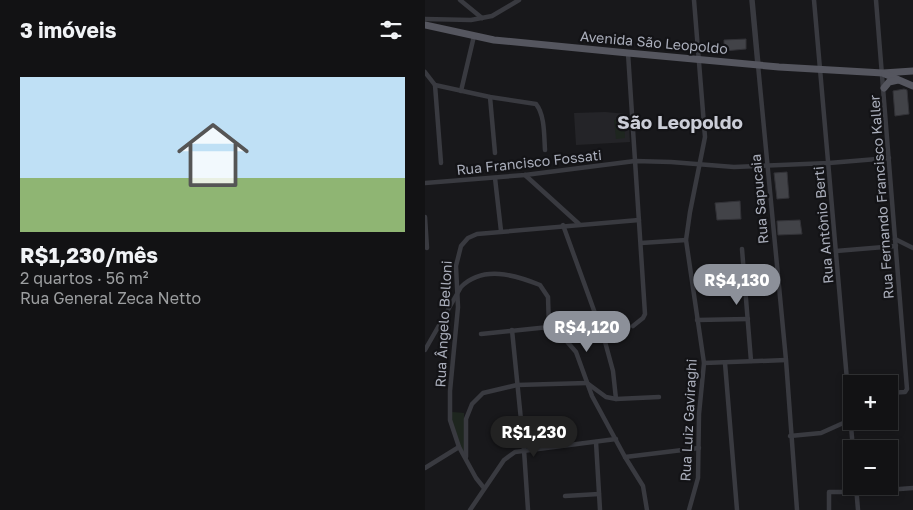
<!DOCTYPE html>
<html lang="pt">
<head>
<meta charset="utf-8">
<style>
	body { margin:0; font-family:"Golos Text",sans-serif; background:#1b1b1d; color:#f1f3f6; height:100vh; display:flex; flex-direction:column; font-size:19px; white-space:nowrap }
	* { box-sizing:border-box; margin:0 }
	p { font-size:16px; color:#9c9ea0 }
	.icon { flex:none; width:28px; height:28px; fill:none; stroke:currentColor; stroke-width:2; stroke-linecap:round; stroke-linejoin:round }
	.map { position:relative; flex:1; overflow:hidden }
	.panel { display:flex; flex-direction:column; background:#121214; width:425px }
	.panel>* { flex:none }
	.fabs { position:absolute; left:418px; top:375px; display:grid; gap:10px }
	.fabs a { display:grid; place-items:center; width:55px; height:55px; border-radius:0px; background:#121214; box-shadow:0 2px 8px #0003,0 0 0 1px #313234; font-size:25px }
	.price { position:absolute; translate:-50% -42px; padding:0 11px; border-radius:18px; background:#8c9099; color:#fff; font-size:16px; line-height:32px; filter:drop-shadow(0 1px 2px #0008) }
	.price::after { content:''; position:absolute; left:50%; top:30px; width:15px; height:11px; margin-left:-8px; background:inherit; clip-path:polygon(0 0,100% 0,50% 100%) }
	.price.on { background:#222; color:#fff }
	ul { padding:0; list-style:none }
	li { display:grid; align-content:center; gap:10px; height:265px; padding:0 20px }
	li span { display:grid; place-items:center; height:155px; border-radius:0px; color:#555 }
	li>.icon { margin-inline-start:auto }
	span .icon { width:90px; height:90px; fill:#fffc; stroke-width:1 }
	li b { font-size:21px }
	h2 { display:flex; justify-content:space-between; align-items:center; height:60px; padding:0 20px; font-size:21px }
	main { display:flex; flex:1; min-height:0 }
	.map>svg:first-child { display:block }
</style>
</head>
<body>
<main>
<section class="panel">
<h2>3 imóveis<svg class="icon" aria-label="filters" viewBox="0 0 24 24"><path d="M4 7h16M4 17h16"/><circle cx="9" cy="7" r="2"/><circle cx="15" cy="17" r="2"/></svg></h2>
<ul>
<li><span style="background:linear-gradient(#bfe0f5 65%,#8fb573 0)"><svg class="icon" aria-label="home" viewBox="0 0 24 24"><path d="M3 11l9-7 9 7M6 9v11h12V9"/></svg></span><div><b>R$1,230/mês</b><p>2 quartos · 56 m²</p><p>Rua General Zeca Netto</p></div></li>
</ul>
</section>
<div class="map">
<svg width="488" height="510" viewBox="0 0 488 510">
	<rect width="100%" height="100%" fill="#18181b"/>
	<polygon fill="#242428" points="180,112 203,114 205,142 151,145 149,113"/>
	<g fill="#1e261f">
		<polygon points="199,119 200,138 191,139 189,120"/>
		<polygon points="27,412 39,413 39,454 27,425"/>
	</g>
	<g fill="#424348" stroke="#323237">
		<polygon points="321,39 321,49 299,51 299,40"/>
		<polygon points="479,89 482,90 484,114 470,116 468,91"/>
		<polygon points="362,172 364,198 352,199 349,173"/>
		<polygon points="315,201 316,219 292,220 290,203"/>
		<polygon points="375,220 377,234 353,235 352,221"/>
	</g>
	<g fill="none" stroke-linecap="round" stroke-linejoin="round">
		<g stroke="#393a40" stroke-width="4.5">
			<polyline points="35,0 57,18"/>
			<polyline points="389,0 428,449"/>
			<polyline points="451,0 482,389 480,392 464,393"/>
			<polyline points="0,19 46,20 67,16 94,0"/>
			<polyline points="203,53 220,314 218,318 208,326"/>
			<polyline points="333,65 361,360 372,510"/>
			<polyline points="0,72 10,85"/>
			<path d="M 10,85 L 65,97 L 111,104 C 120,115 119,136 120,150"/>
			<polyline points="10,85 16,163"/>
			<polyline points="36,91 49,36"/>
			<polyline points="65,97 70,153"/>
			<polyline points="100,175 154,224"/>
			<polyline points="70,178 76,231"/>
			<polyline points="0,183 100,175 210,161 246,162 309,167 404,163 464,158"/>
			<polyline points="0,217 2,248"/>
			<polyline points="138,225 179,338 188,371 191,399"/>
			<polyline points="470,239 488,248"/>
			<polyline points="216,243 261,240"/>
			<polyline points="317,249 326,361"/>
			<polyline points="411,251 471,246"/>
			<polyline points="272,320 323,319"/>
			<polyline points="87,330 99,450 103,510"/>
			<polyline points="56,334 124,327 138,337 151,352 167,396 200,457 218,486 222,510"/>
			<path d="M 0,350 L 36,287 C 58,265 90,275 115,285 L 123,297 L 124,327"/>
			<polyline points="279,363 361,360"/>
			<polyline points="300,363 312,510"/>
			<polyline points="162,383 181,397 191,399 234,397"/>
			<polyline points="365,436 396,433 425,420"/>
			<polyline points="171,442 175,510"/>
			<polyline points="41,457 41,419 47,404 58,393 92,385 162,383"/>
			<polyline points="200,457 274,448"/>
			<polyline points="0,468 34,447"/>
			<polyline points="431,486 433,510"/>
			<polyline points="59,488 51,478 34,447 25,420 25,391 33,307 31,266 36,246 43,238 52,234 214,220"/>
			<polyline points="140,496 174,494"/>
			<polyline points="45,510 79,460 90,452 191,439"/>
			<polyline points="264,510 273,478 274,414 279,363 261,240 265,212 280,137 269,0"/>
			<polyline points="404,510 404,492 435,492 488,488"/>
		</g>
		<polyline stroke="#393a40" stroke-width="5.5" points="327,0 333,65"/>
		<g stroke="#55565f" stroke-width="7">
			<polyline points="0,25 69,40 203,53 354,67 458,73 488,71"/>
			<polyline points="460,74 488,86"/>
			<polyline points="459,88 464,82 473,80"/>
		</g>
	</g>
	<g text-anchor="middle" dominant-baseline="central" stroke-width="4.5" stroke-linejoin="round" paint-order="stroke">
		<g font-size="14" fill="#aaaebb" stroke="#131316">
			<text transform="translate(229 42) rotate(5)">Avenida São Leopoldo</text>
			<text transform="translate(104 162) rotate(-6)">Rua Francisco Fossati</text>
			<text transform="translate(456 197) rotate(-94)">Rua Fernando Francisco Kaller</text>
			<text transform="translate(334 199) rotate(-95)">Rua Sapucaia</text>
			<text transform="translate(398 225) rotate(-95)">Rua Antônio Berti</text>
			<text transform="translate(18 324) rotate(-87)">Rua Ângelo Belloni</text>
			<text transform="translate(263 420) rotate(-87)">Rua Luiz Gaviraghi</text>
		</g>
		<g font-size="19" font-weight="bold" fill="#cbcdd7" stroke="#131316">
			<text x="255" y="121">São Leopoldo</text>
		</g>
	</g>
</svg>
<div class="fabs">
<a>+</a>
<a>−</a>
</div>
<b class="price" style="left:312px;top:306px">R$4,130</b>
<b class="price" style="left:162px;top:353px">R$4,120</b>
<b class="price on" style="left:109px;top:458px">R$1,230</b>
</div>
</main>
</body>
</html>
